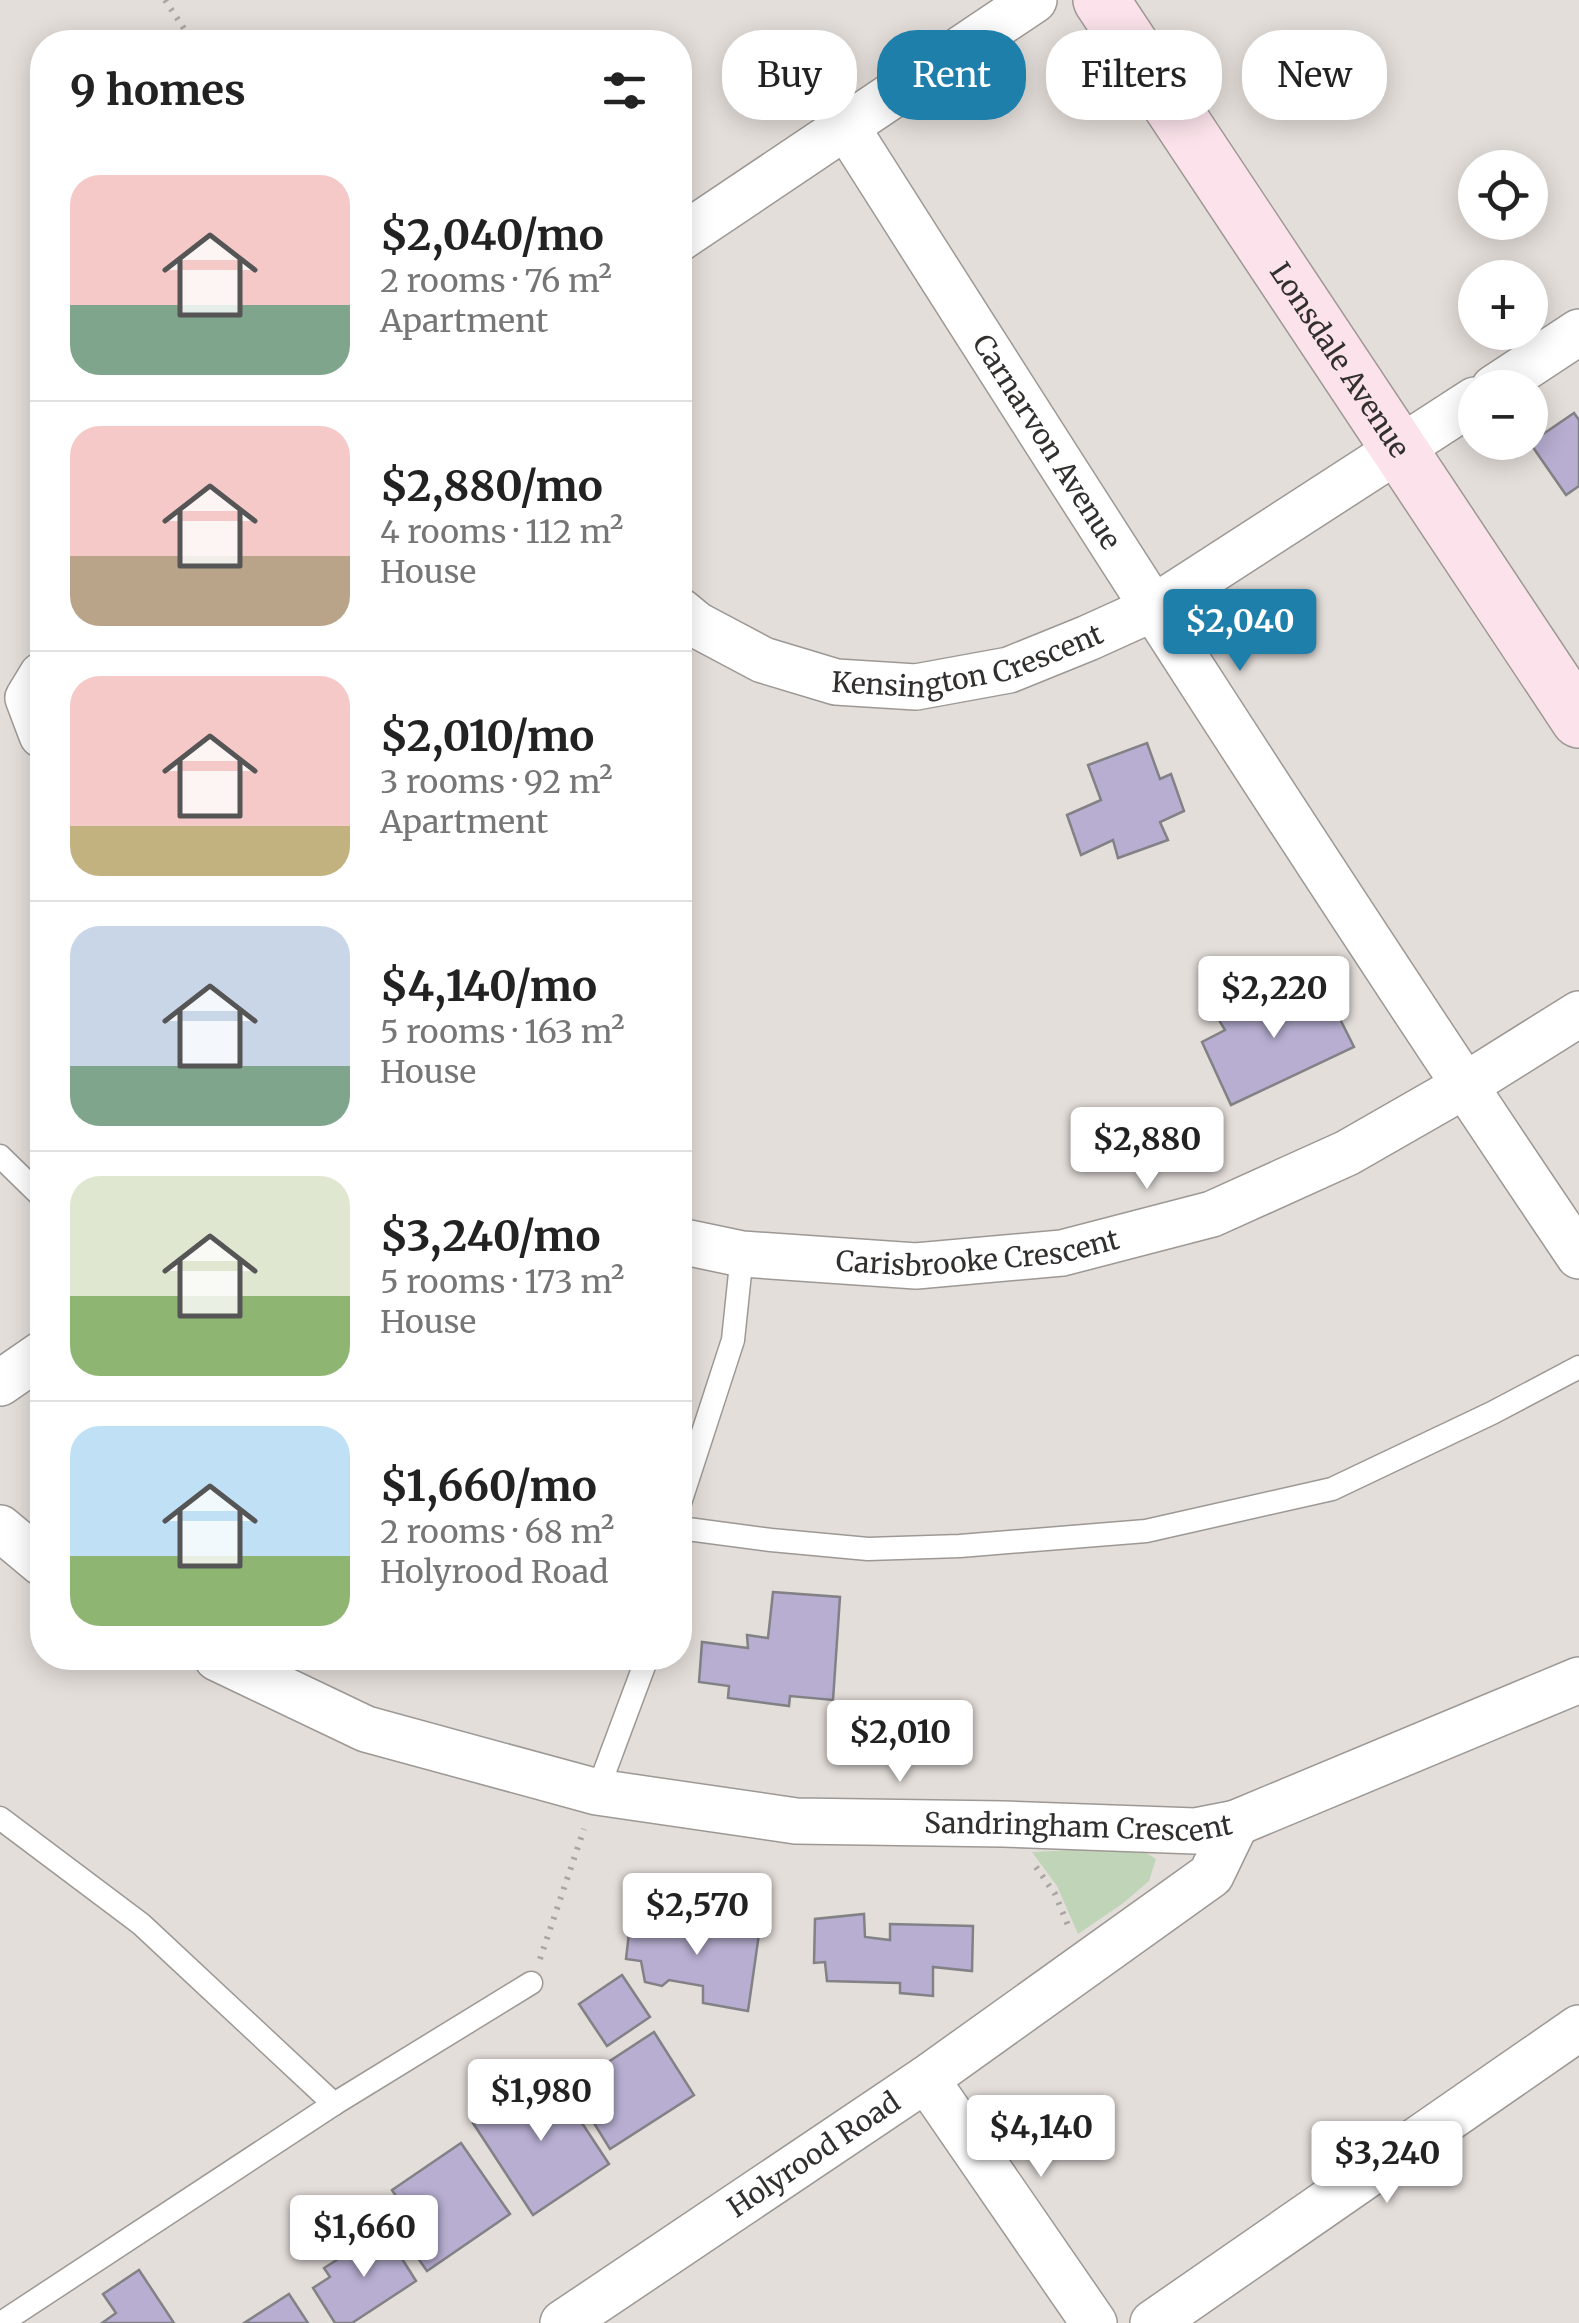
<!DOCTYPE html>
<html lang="en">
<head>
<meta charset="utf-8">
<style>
	body { margin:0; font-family:Merriweather,serif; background:#f6f6f6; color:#222; height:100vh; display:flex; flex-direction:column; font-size:38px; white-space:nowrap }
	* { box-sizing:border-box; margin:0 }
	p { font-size:32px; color:#767676 }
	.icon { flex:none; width:55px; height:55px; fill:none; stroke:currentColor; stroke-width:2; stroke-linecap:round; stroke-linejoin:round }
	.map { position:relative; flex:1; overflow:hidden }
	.panel { position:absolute; left:30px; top:30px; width:662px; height:1640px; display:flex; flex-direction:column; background:#fff; border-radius:40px; box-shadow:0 5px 25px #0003 }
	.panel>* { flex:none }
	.banner { position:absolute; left:722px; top:30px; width:705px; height:90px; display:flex; gap:20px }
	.controls { position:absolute; left:1458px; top:150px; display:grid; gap:20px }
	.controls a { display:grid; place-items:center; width:90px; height:90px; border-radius:50%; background:#fff; box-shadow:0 5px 25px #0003; font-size:50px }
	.price { position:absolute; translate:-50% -85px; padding:0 22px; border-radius:10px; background:#fff; color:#222; font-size:32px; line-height:65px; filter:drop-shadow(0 2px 5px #0008) }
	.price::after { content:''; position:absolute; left:50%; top:60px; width:30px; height:22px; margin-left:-15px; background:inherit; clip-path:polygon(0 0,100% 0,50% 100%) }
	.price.active { background:#1f7fab; color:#fff }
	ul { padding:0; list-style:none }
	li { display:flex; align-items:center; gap:30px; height:250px; padding:0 40px }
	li+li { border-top:2px solid #e0e0e0 }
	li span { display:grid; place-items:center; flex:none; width:280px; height:200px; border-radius:30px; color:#555 }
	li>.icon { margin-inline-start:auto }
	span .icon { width:120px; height:120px; fill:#fffc; stroke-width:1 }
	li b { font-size:42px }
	h2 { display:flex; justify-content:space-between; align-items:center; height:120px; padding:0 40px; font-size:42px }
	.tag { padding:0 35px; border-radius:40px; background:#fff; box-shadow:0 5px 25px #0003; font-size:35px; line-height:90px }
	.tag.active { background:#1f7fab; color:#fff }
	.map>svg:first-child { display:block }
</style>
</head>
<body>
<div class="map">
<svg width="1579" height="2323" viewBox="0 0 1579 2323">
	<rect width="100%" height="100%" fill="#e4deda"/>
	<polygon fill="#c0d5b7" points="1137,1847 1156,1859 1149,1881 1122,1904 1078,1934 1057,1886 1032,1852"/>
	<g fill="#b7aed1" stroke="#828186" stroke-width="2.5">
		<polygon points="1574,413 1579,420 1579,486 1566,495 1530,443"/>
		<polygon points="1147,743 1160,779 1171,774 1184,811 1160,822 1168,840 1118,858 1113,840 1081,855 1067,815 1101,800 1088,765"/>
		<polygon points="1323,985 1354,1047 1231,1105 1202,1042 1225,1030 1216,1015 1269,990 1279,1008"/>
		<polygon points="773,1592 840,1597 833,1700 790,1696 789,1706 728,1698 729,1686 699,1682 702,1642 748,1648 747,1635 768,1638"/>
		<polygon points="652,1914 759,1934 748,2011 703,2003 703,1986 669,1980 662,1986 645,1982 641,1961 626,1959 630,1924 650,1928"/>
		<polygon points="864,1914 865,1937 890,1940 890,1924 973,1926 972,1971 933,1967 933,1996 900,1993 900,1983 827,1981 825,1962 814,1963 815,1919"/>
		<polygon points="622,1975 650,2017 607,2046 579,2004"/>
		<polygon points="654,2032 694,2095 610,2149 584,2107 600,2097 587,2076"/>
		<polygon points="549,2073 609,2164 533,2215 473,2123"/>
		<polygon points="461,2143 510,2214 427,2271 399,2231 413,2222 392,2190"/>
		<polygon points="384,2230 416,2281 352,2323 335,2323 313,2288 330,2277 324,2268"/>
		<polygon points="139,2270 174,2323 102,2323 116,2313 103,2294"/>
		<polygon points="289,2294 308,2323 244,2323"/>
	</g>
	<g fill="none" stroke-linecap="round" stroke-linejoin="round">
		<defs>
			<g id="lane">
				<polyline points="0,1156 42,1197"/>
				<polyline points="680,1503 733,1340 742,1254"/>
				<polyline points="680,1528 771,1540 868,1549 960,1546 1146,1531 1332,1489 1492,1413 1579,1367"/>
				<polyline points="597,1792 647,1658"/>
				<polyline points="0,1818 141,1924 334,2104"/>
				<polyline points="1,2323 334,2104 531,1983"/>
			</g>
			<g id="street">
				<path id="s1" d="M 847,128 C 1087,506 1328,884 1579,1256"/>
				<polyline points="680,238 1034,0"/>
				<polyline points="1494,388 1579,332"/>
				<path id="s2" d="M 680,611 L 697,625 L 763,660 L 836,682 L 916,687 L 1009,670 L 1088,638 L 1152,609 L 1475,400"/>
				<polyline points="42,675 28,698 42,735"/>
				<path id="s3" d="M 680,1241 L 742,1254 L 916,1266 L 1062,1253 L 1212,1214 L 1347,1153 L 1464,1086 L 1579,1014"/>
				<polyline points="0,1383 42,1354"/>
				<polyline points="0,1528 42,1563"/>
				<path id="s4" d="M 217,1658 L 366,1729 L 597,1792 L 796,1821 L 1003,1824 L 1195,1831 L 1236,1823 L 1579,1680"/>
				<polyline points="926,2079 1094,2323"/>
				<path id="s5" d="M 563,2323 L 926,2079 L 1211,1875 L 1236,1823"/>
				<polyline points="1153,2323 1579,2028"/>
			</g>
			<g id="secondary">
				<path id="s6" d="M 1101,0 L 1579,720"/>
			</g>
		</defs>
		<use href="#lane" stroke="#9d9894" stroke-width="25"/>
		<use href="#street" stroke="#9d9894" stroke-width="48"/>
		<use href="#secondary" stroke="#9d9894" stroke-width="58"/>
		<g stroke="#a9a5a2" stroke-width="6" stroke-dasharray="2.5 8" stroke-linecap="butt">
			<polyline points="165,0 193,42"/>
			<polyline points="1036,1867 1055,1894 1070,1930"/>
			<polyline points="540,1959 584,1829"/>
		</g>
		<use href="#lane" stroke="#fff" stroke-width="22"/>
		<use href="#street" stroke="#fff" stroke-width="45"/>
		<use href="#secondary" stroke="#fce3eb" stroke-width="55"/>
	</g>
	<g text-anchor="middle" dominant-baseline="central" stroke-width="9" stroke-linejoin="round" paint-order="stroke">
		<g font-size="28" fill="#32302f" stroke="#f1ebe7">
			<text stroke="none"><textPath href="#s6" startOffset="432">Lonsdale Avenue</textPath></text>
			<text stroke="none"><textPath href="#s1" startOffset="372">Carnarvon Avenue</textPath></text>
			<text stroke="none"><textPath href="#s2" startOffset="308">Kensington Crescent</textPath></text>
			<text stroke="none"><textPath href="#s3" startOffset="300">Carisbrooke Crescent</textPath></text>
			<text stroke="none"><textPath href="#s4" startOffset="888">Sandringham Crescent</textPath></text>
			<text stroke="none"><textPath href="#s5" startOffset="302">Holyrood Road</textPath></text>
		</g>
	</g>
</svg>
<div class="controls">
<a><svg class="icon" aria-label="locate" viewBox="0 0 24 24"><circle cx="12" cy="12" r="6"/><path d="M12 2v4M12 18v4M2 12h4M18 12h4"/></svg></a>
<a>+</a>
<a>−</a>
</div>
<b class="price active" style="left:1240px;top:674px">$2,040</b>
<b class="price" style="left:1274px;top:1041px">$2,220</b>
<b class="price" style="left:1147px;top:1192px">$2,880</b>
<b class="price" style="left:900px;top:1785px">$2,010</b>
<b class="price" style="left:697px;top:1958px">$2,570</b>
<b class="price" style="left:541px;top:2144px">$1,980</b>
<b class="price" style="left:1041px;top:2180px">$4,140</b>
<b class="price" style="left:1387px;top:2206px">$3,240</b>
<b class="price" style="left:364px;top:2280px">$1,660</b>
<div class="banner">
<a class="tag">Buy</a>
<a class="tag active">Rent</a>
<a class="tag">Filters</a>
<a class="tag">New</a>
</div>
<section class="panel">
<h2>9 homes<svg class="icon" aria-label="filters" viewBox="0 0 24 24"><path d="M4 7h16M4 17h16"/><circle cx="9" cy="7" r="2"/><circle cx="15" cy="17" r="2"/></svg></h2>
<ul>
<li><span style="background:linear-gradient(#f6c9c9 65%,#7fa58c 0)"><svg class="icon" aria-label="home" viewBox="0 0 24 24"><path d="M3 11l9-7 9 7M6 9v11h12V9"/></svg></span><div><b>$2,040/mo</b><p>2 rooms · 76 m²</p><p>Apartment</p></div></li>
<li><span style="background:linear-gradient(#f6c9c9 65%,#b9a48a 0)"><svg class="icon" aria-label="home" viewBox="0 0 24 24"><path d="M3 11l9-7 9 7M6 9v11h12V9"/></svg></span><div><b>$2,880/mo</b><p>4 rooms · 112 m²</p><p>House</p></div></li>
<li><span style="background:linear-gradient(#f6c9c9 75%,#c2b280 0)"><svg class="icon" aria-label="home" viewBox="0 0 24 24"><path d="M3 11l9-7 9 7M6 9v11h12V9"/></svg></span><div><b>$2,010/mo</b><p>3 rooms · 92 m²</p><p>Apartment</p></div></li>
<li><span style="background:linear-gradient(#c9d6e8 70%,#7fa58c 0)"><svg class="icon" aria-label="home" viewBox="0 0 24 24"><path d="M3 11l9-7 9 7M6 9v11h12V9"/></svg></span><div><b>$4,140/mo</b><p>5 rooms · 163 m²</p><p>House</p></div></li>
<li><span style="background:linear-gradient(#dfe7d0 60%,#8fb573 0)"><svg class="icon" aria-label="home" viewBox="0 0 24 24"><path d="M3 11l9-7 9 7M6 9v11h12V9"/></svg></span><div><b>$3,240/mo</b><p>5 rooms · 173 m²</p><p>House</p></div></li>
<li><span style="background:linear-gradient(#bfe0f5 65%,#8fb573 0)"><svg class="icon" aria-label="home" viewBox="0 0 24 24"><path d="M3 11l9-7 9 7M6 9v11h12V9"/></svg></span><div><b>$1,660/mo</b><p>2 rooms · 68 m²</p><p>Holyrood Road</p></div></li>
</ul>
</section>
</div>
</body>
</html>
